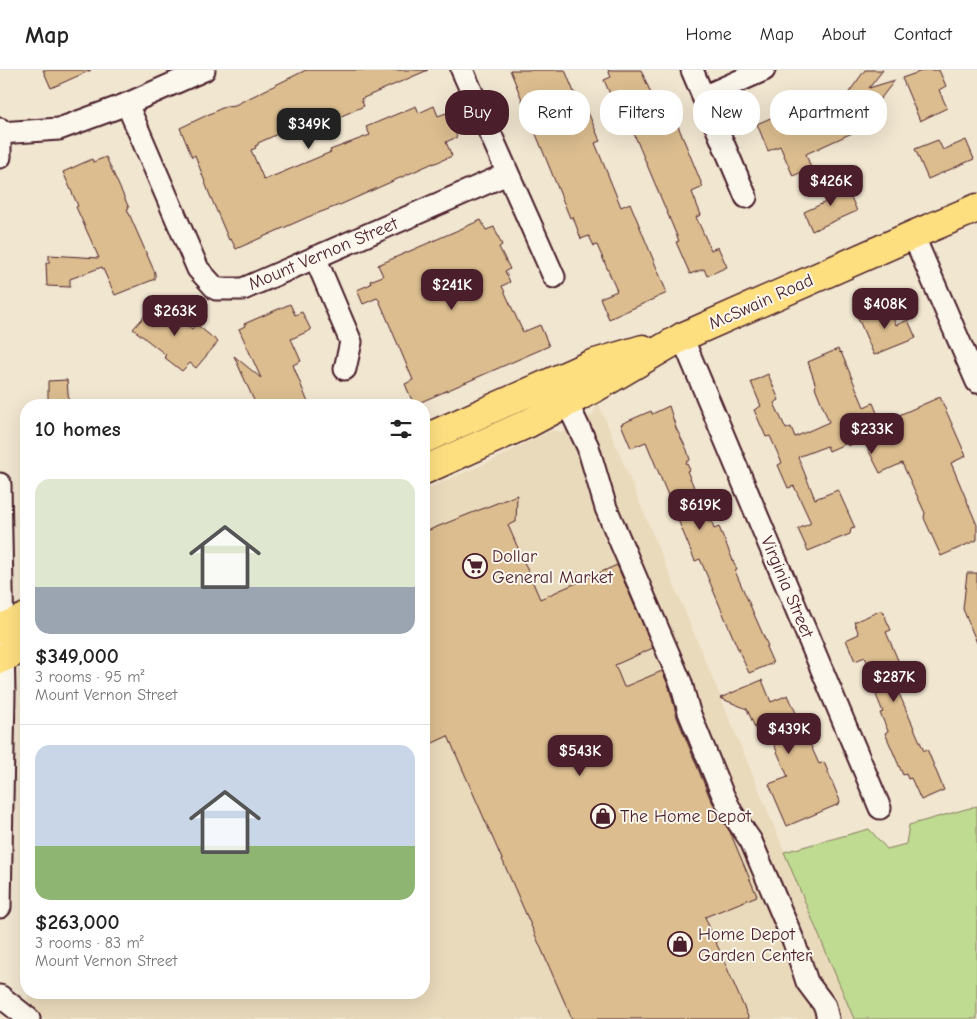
<!DOCTYPE html>
<html lang="en">
<head>
<meta charset="utf-8">
<style>
	body { margin:0; font-family:"Comic Neue",sans-serif; background:#f6f6f6; color:#222; height:100vh; display:flex; flex-direction:column; font-size:19px; white-space:nowrap }
	* { box-sizing:border-box; margin:0 }
	p { font-size:16px; color:#767676 }
	.icon { flex:none; width:28px; height:28px; fill:none; stroke:currentColor; stroke-width:2; stroke-linecap:round; stroke-linejoin:round }
	.map { position:relative; flex:1; overflow:hidden }
	.side { position:absolute; left:20px; top:329px; width:410px; height:600px; display:flex; flex-direction:column; background:#fff; border-radius:20px; box-shadow:0 5px 20px #0002 }
	.side>* { flex:none }
	.hud { position:absolute; left:445px; top:20px; width:456px; height:45px; display:flex; gap:10px }
	.price { position:absolute; translate:-50% -42px; padding:0 11px; border-radius:10px; background:#4a1f2b; color:#fff; font-size:16px; line-height:32px; filter:drop-shadow(0 1px 2px #0008) }
	.price::after { content:''; position:absolute; left:50%; top:30px; width:15px; height:11px; margin-left:-8px; background:inherit; clip-path:polygon(0 0,100% 0,50% 100%) }
	.price.current { background:#222; color:#fff }
	ul { padding:0; list-style:none }
	li { display:grid; align-content:center; gap:10px; height:265px; padding:0 15px }
	li+li { border-top:1px solid #e0e0e0 }
	li span { display:grid; place-items:center; height:155px; border-radius:15px; color:#555 }
	li>.icon { margin-inline-start:auto }
	span .icon { width:90px; height:90px; fill:#fffc; stroke-width:1 }
	li b { font-size:21px }
	h2 { display:flex; justify-content:space-between; align-items:center; height:60px; padding:0 15px; font-size:21px }
	.chip { padding:0 18px; border-radius:20px; background:#fff; box-shadow:0 5px 20px #0002; font-size:18px; line-height:45px }
	.chip.current { background:#4a1f2b; color:#fff }
	header { display:flex; align-items:center; gap:30px; box-sizing:border-box; height:70px; padding:0 25px; background:#fff; border-bottom:1px solid #e0e0e0 }
	header strong { font-size:24px }
	nav { display:flex; gap:28px; margin-inline-start:auto; font-size:18px }
	.map>svg:first-child { display:block }
</style>
</head>
<body>
<header>
<strong>Map</strong>
<nav><a>Home</a><a>Map</a><a>About</a><a>Contact</a></nav>
</header>
<div class="map">
<svg width="977" height="949" viewBox="0 0 977 949">
	<rect width="100%" height="100%" fill="#f1e6d0"/>
	<filter id="ink" filterUnits="userSpaceOnUse"><feTurbulence type="fractalNoise" baseFrequency=".02" numOctaves="2"/><feDisplacementMap in="SourceGraphic" scale="10" xChannelSelector="R" yChannelSelector="G"/><feConvolveMatrix kernelMatrix="1 2 1 2 8 2 1 2 1" color-interpolation-filters="sRGB"/></filter>
	<g filter="url(#ink)">
		<g fill="#eadabc">
			<polygon points="598,332 854,949 32,949 33,938 28,931 28,922 424,922 424,420 496,389 551,360 562,362 593,345"/>
			<polygon points="26,799 26,895 22,882"/>
		</g>
		<polygon fill="#bfda91" stroke="#847c5e" points="977,736 977,949 854,949 784,782 869,759 887,779 906,774 909,755"/>
		<g fill="#dbbd8f" stroke="#4a1f2b">
			<polygon points="43,0 91,0 51,18"/>
			<polygon points="306,0 428,0 361,29 364,36 319,56 316,49 300,56 300,54 258,73 258,75 255,76 256,78 251,80 264,110 331,82 330,80 370,65 366,57 416,36 419,43 434,36 438,46 446,43 457,67 446,72 452,86 433,94 433,93 342,134 308,147 236,179 231,169 229,170 209,123 195,85 192,87 180,58 226,36 235,35"/>
			<polygon points="510,0 565,0 578,32 583,30 600,71 595,73 621,137 630,133 667,223 609,249 600,228 617,221 597,175 594,176 589,166 581,169 573,147 570,148"/>
			<polygon points="608,0 641,0 655,33 667,29 703,117 692,122 701,145 696,147 711,180 718,177 727,197 707,206 704,199 690,204 676,172 679,171 632,59 626,61 604,10 611,7"/>
			<polygon points="865,0 883,0 869,18 895,10 874,37 846,50 852,63 806,84 811,98 793,106 780,76 768,81 757,54 775,46 772,40 793,30 803,53 828,42 825,35 847,25"/>
			<polygon points="925,0 939,0 946,16 939,20 947,38 920,51 902,8"/>
			<polygon points="938,70 943,80 966,70 974,89 928,109 915,79"/>
			<polygon points="106,87 129,138 127,139 155,203 155,209 115,225 102,197 70,209 70,217 47,216 46,193 49,193 49,185 99,188 76,137 78,136 63,102 92,89 93,92"/>
			<polygon points="844,111 857,141 812,161 804,142 826,132 821,120"/>
			<polygon points="481,150 486,160 494,157 502,175 499,177 510,199 505,201 510,212 502,216 523,262 540,255 549,276 414,335 405,314 413,310 379,230 377,228 363,234 357,220 371,214 370,211 383,206 378,195"/>
			<polygon points="159,230 192,259 196,254 218,272 196,298 190,293 182,301 164,287 166,285 133,259"/>
			<polygon points="290,234 295,245 302,242 311,260 291,269 301,291 293,295 309,335 256,335 234,286 261,308 239,259 245,256 244,254"/>
			<polygon points="888,235 896,255 908,250 916,268 874,285 858,248"/>
			<polygon points="838,279 840,283 841,282 864,337 873,333 881,353 940,327 966,386 951,393 977,455 977,470 941,486 924,448 925,443 902,393 880,403 863,369 848,376 847,373 829,381 827,376 798,387 815,429 838,420 855,458 851,459 850,464 808,481 798,459 811,453 794,416 788,418 778,395 782,393 770,366 766,367 754,340 761,336 751,312 768,304 779,330 774,333 786,359 791,357 795,367 829,352 815,317 816,316 808,292"/>
			<polygon points="67,310 69,335 48,335 48,311"/>
			<polygon points="669,336 676,358 687,380 690,390 686,392 690,400 687,401 709,452 712,451 714,459 719,457 737,500 735,501 768,576 766,577 773,593 749,603 739,581 740,578 738,579 700,489 695,491 646,372 631,378 621,354 651,341 652,344"/>
			<polygon points="517,425 516,452 508,455 540,529 617,495 653,578 615,595 624,617 662,601 669,617 677,647 710,728 730,762 757,826 705,847 749,949 572,949 448,666 424,677 424,462"/>
			<polygon points="967,503 977,503 977,573 963,539"/>
			<polygon points="882,540 891,560 886,562 900,595 897,596 902,609 894,612 924,681 927,679 944,720 921,730 911,708 908,709 906,704 903,705 885,663 888,661 880,643 883,642 876,625 880,623 865,587 855,591 846,570 859,564 854,552"/>
			<polygon points="762,610 771,632 788,625 819,694 824,692 840,731 839,734 787,756 769,714 788,707 769,663 759,667 747,639 720,628"/>
		</g>
		<g fill="none" stroke-linecap="round" stroke-linejoin="round">
			<defs>
				<g id="minor">
					<polyline points="462,0 554,207"/>
					<polyline points="692,0 746,127"/>
					<polyline points="703,27 764,0"/>
					<polyline points="127,34 198,199 216,219 243,219 507,104"/>
					<polyline points="0,59 0,87"/>
					<polyline points="0,63 59,59 127,34 204,0"/>
					<polyline points="913,165 977,312"/>
					<polyline points="315,187 351,272 345,299"/>
					<polyline points="682,267 880,738"/>
					<polyline points="567,333 588,377 606,438 681,613 689,642 722,723 732,743 751,771 794,872 807,912 825,936 828,949"/>
					<polyline points="0,414 4,623 0,837"/>
					<polyline points="0,926 29,949"/>
				</g>
				<g id="major">
					<polyline points="424,369 592,294 643,279"/>
					<polyline points="424,400 529,353 595,318 682,267 913,165 977,138"/>
					<polyline points="0,559 26,547"/>
					<polyline points="0,589 26,577"/>
				</g>
			</defs>
			<use href="#minor" stroke="#4a1f2b" stroke-width="25"/>
			<use href="#major" stroke="#4a1f2b" stroke-width="31"/>
			<use href="#minor" stroke="#fbf7ec" stroke-width="21"/>
			<use href="#major" stroke="#fedf80" stroke-width="28"/>
		</g>
	</g>
	<defs>
		<symbol id="supermarket-ring" viewBox="-11 -11 22 22"><circle r="9.5" fill="#fbf7ec" stroke="#4a1f2b" stroke-width="1.5"/><path d="M-6-5.5h2.5l.6 2H6L4.5 2H-2.5L-4.4-4H-6ZM-1.5 3.2a1.3 1.3 0 1 0 .1 0ZM3 3.2a1.3 1.3 0 1 0 .1 0Z" fill="#4a1f2b"/></symbol>
		<symbol id="shop-ring" viewBox="-11 -11 22 22"><circle r="9.5" fill="#fbf7ec" stroke="#4a1f2b" stroke-width="1.5"/><path d="M-5-2.5h2.3a2.7 3.5 0 0 1 5.4 0H5L5.5 6h-11ZM-1.5-2.5h3a1.5 2.3 0 0 0-3 0Z" fill="#4a1f2b"/></symbol>
	</defs>
	<g fill-rule="evenodd">
		<use href="#supermarket-ring" x="461" y="482" width="28" height="28"/>
		<use href="#shop-ring" x="589" y="732" width="28" height="28"/>
		<use href="#shop-ring" x="666" y="860" width="28" height="28"/>
	</g>
	<g text-anchor="middle" dominant-baseline="central" stroke-width="4" stroke-linejoin="round" paint-order="stroke">
		<g font-size="18" fill="#4a1f2b" stroke="#fbf7ec">
			<text transform="translate(323 184) rotate(-23)">Mount Vernon Street</text>
			<text transform="translate(761 232) rotate(-24)">McSwain Road</text>
			<text transform="translate(787 517) rotate(67)">Virginia Street</text>
		</g>
		<g font-size="18" fill="#4a1f2b" stroke="#fbf7ec" text-anchor="start">
			<text x="492" y="486">Dollar<tspan x="492" dy="21">General Market</tspan></text>
			<text x="620" y="746">The Home Depot</text>
			<text x="698" y="864">Home Depot<tspan x="698" dy="21">Garden Center</tspan></text>
		</g>
	</g>
</svg>
<b class="price current" style="left:309px;top:80px">$349K</b>
<b class="price" style="left:831px;top:137px">$426K</b>
<b class="price" style="left:452px;top:241px">$241K</b>
<b class="price" style="left:885px;top:260px">$408K</b>
<b class="price" style="left:175px;top:267px">$263K</b>
<b class="price" style="left:872px;top:385px">$233K</b>
<b class="price" style="left:700px;top:461px">$619K</b>
<b class="price" style="left:894px;top:633px">$287K</b>
<b class="price" style="left:789px;top:685px">$439K</b>
<b class="price" style="left:580px;top:707px">$543K</b>
<div class="hud">
<a class="chip current">Buy</a>
<a class="chip">Rent</a>
<a class="chip">Filters</a>
<a class="chip">New</a>
<a class="chip">Apartment</a>
</div>
<section class="side">
<h2>10 homes<svg class="icon" aria-label="filters" viewBox="0 0 24 24"><path d="M4 7h16M4 17h16"/><circle cx="9" cy="7" r="2"/><circle cx="15" cy="17" r="2"/></svg></h2>
<ul>
<li><span style="background:linear-gradient(#dfe7d0 70%,#9aa5b1 0)"><svg class="icon" aria-label="home" viewBox="0 0 24 24"><path d="M3 11l9-7 9 7M6 9v11h12V9"/></svg></span><div><b>$349,000</b><p>3 rooms · 95 m²</p><p>Mount Vernon Street</p></div></li>
<li><span style="background:linear-gradient(#c9d6e8 65%,#8fb573 0)"><svg class="icon" aria-label="home" viewBox="0 0 24 24"><path d="M3 11l9-7 9 7M6 9v11h12V9"/></svg></span><div><b>$263,000</b><p>3 rooms · 83 m²</p><p>Mount Vernon Street</p></div></li>
</ul>
</section>
</div>
</body>
</html>
